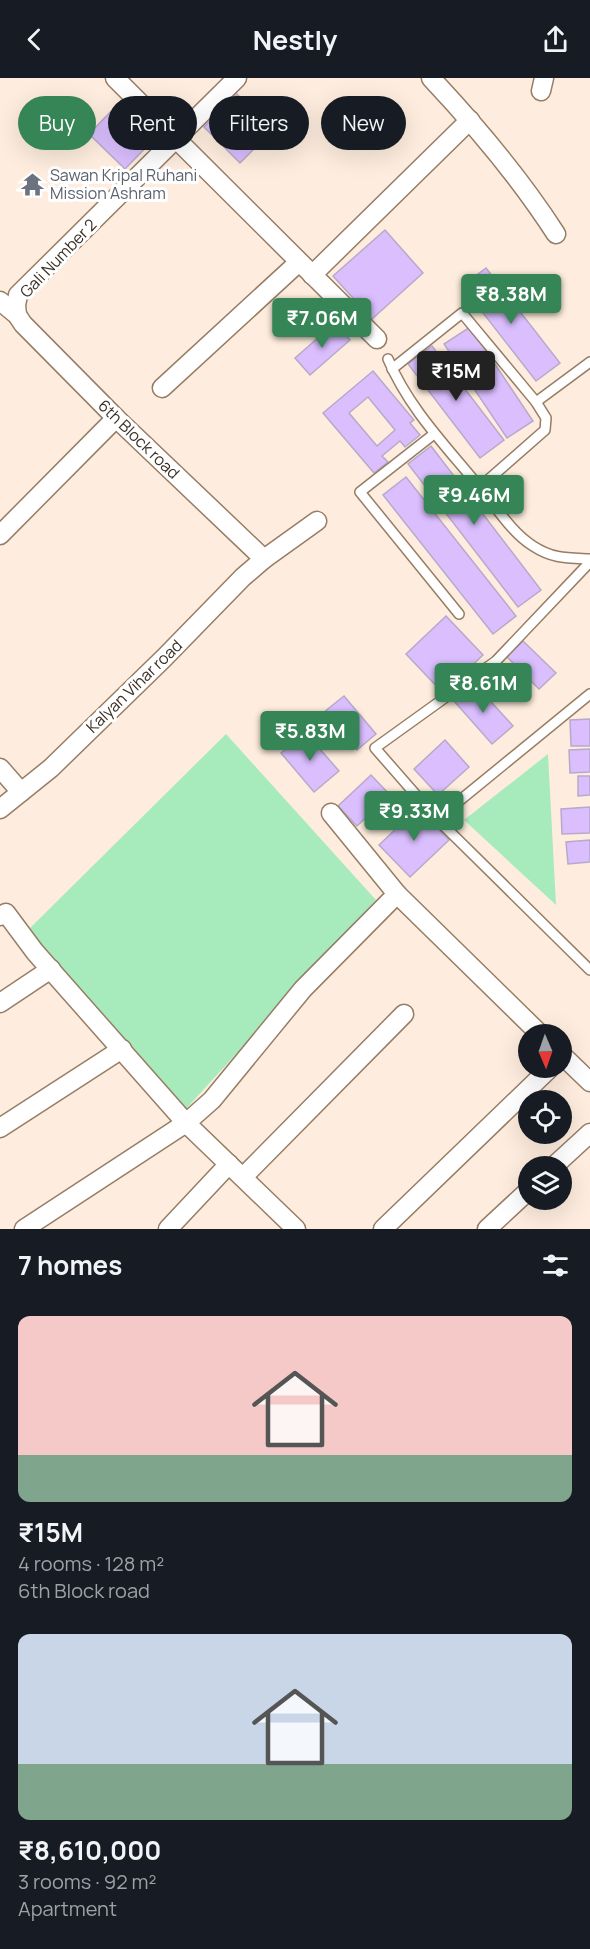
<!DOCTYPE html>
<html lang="en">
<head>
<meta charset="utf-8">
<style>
	body { margin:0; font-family:Manrope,sans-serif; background:#20242c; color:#f1f3f6; height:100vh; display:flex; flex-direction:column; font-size:22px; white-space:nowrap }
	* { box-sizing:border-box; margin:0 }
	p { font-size:20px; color:#9ea1a6 }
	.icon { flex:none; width:33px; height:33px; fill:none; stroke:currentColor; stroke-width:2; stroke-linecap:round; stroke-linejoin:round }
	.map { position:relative; height:1151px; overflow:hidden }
	.sheet { display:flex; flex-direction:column; background:#171b24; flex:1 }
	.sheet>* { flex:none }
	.top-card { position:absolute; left:18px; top:18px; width:555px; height:54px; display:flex; gap:12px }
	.needle { width:39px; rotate:178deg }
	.buttons { position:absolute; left:518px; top:946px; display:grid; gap:12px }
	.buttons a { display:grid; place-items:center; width:54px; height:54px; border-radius:50%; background:#171b24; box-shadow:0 6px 24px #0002; font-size:30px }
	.price { position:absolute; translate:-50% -51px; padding:0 14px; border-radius:6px; background:#358556; color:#fff; font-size:20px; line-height:39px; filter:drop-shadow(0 2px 3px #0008) }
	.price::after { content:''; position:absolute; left:50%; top:36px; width:18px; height:14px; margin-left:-9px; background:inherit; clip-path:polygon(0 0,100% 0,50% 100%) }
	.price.selected { background:#222; color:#fff }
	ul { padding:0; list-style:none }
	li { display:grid; align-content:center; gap:12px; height:318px; padding:0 18px }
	li span { display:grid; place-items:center; height:186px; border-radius:12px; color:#555 }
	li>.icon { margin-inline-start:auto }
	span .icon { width:108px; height:108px; fill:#fffc; stroke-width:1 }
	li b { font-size:26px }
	h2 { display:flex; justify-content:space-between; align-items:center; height:72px; padding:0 18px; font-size:26px }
	.chip { padding:0 21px; border-radius:27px; background:#171b24; box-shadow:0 6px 24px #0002; font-size:21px; line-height:54px }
	.chip.selected { background:#358556; color:#fff }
	header { display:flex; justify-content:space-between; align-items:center; height:78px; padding:0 18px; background:#171b24; font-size:27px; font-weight:700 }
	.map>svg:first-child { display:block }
</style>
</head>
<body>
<header><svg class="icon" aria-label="back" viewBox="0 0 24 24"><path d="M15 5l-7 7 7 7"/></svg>Nestly<svg class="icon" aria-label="share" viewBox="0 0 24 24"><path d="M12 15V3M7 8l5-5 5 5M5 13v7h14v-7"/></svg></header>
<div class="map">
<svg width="590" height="1151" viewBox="0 0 590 1151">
	<rect width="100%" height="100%" fill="#feedde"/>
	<g fill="#a7ebbd">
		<polygon points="226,656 376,822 185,1032 26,854"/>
		<polygon points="548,676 556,827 464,742"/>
	</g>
	<g fill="#dabefe" stroke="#b7aac9" stroke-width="1.5" fill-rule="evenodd">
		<polygon points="237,16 273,52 240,85 204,49"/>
		<polygon points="123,21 159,56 125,91 89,56"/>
		<polygon points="385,152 423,195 372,241 333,198"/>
		<polygon points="486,190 560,285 536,303 462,208"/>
		<polygon points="335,245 350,262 310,297 295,280"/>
		<polygon points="470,249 533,343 507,360 444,266"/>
		<polygon points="432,268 504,362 480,380 408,286"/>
		<path d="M 373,293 L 414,342 L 410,345 L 420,357 L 405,369 L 400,363 L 382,378 L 388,384 L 374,395 L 323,335 ZM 368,319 L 395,352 L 377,368 L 349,335 Z"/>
		<polygon points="431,368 541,512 518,529 408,386"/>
		<polygon points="406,399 516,538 493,556 383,417"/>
		<polygon points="446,538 483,577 443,615 406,576"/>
		<polygon points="523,563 556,595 539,611 507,579"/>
		<polygon points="474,605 513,648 492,666 454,623"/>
		<polygon points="344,618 376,656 357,672 324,634"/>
		<polygon points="590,641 590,668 571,668 570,642"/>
		<polygon points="306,655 339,693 314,714 281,675"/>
		<polygon points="445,662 469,689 438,717 414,691"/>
		<polygon points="590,671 590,694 570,695 569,672"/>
		<polygon points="371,697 390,717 357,748 338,728"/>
		<polygon points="578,698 590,698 590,717 578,718"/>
		<polygon points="590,729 590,755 562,756 561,731"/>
		<polygon points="418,730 449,762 410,799 379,767"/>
		<polygon points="590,762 590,784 568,786 566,764"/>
	</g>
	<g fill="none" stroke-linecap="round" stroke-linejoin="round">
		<defs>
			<g id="lane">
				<path d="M 388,281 C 409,331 447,369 481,411 C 497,430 512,455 533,468 C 553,481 567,480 590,481"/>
				<polyline points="392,291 462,235 536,324 546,340 545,352 480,409"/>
				<polyline points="536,324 590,284"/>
				<polyline points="434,356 360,414 459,536"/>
				<polyline points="590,616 437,741 590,892"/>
				<polyline points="437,741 375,670 496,583 590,484"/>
			</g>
			<g id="street">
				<polyline points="115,0 377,261"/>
				<path d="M 431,0 C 477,49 520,100 556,156"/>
				<polyline points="541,13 544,0"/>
				<polyline points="312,197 470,42"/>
				<polyline points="0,223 17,237 23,246 116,340 264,481"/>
				<polyline points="17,237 16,227 18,217 237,0"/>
				<polyline points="162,310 299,184"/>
				<polyline points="0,457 116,340"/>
				<polyline points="0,690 21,714"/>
				<polyline points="0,731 51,690 164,580 243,499 264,481 317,443"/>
				<polyline points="331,735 397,816"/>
				<polyline points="0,838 6,835 35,874 186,1045 296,1151"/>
				<polyline points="0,925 51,891"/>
				<polyline points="561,976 590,1004"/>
				<polyline points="0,1050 122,971"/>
				<polyline points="553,1089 590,1055"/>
				<polyline points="243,1099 404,936"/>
				<polyline points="24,1151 186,1045 212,1022 303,911 397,816 541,957"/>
				<polyline points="168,1151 229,1086"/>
				<polyline points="383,1151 550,990"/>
				<polyline points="487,1151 528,1113"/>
			</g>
		</defs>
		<use href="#lane" stroke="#967d65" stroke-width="12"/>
		<use href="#street" stroke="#967d65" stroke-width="21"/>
		<use href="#lane" stroke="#fff" stroke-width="9"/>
		<use href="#street" stroke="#fff" stroke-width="18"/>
	</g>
	<defs>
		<symbol id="temple-bare" viewBox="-9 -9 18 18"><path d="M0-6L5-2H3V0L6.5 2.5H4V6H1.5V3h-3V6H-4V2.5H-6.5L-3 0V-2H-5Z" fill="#6b7280" stroke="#fff" stroke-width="2.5" paint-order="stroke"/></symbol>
	</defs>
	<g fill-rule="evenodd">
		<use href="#temple-bare" x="16" y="90" width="33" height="33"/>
	</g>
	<g text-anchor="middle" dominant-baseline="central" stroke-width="6" stroke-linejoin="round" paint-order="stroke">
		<g font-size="16" fill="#5b616d" stroke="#fff" text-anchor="start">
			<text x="50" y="97">Sawan Kripal Ruhani<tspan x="50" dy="18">Mission Ashram</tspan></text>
		</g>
		<g font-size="16" fill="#392f25" stroke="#fff">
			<text transform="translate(58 180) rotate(-46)">Gali Number 2</text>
			<text transform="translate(139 361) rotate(44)">6th Block road</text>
			<text transform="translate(134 608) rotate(-44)">Kalyan Vihar road</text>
		</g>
	</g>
</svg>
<div class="buttons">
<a><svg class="needle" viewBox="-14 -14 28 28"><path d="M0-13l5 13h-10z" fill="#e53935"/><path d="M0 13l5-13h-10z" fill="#9ea1a6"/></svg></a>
<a><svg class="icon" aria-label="locate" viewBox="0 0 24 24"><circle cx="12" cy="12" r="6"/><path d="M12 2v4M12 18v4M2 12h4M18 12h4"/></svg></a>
<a><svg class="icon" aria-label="layers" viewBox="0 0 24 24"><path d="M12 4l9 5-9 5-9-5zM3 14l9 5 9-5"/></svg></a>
</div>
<b class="price" style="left:511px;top:247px">₹8.38M</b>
<b class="price" style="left:322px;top:271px">₹7.06M</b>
<b class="price selected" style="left:456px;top:324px">₹15M</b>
<b class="price" style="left:474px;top:448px">₹9.46M</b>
<b class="price" style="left:483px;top:636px">₹8.61M</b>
<b class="price" style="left:310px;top:684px">₹5.83M</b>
<b class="price" style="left:414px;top:764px">₹9.33M</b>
<div class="top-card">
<a class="chip selected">Buy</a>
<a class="chip">Rent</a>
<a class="chip">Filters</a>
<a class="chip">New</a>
</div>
</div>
<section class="sheet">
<h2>7 homes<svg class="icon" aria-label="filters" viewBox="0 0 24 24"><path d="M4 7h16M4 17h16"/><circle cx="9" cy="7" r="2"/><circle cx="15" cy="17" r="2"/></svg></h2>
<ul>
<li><span style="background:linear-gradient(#f6c9c9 75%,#7fa58c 0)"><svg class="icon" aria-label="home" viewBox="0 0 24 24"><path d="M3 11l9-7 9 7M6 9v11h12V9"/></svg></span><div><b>₹15M</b><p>4 rooms · 128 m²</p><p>6th Block road</p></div></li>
<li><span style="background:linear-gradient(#c9d6e8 70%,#7fa58c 0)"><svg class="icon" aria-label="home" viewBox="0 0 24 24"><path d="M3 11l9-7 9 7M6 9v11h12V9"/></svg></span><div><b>₹8,610,000</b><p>3 rooms · 92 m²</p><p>Apartment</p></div></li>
</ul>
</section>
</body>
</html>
